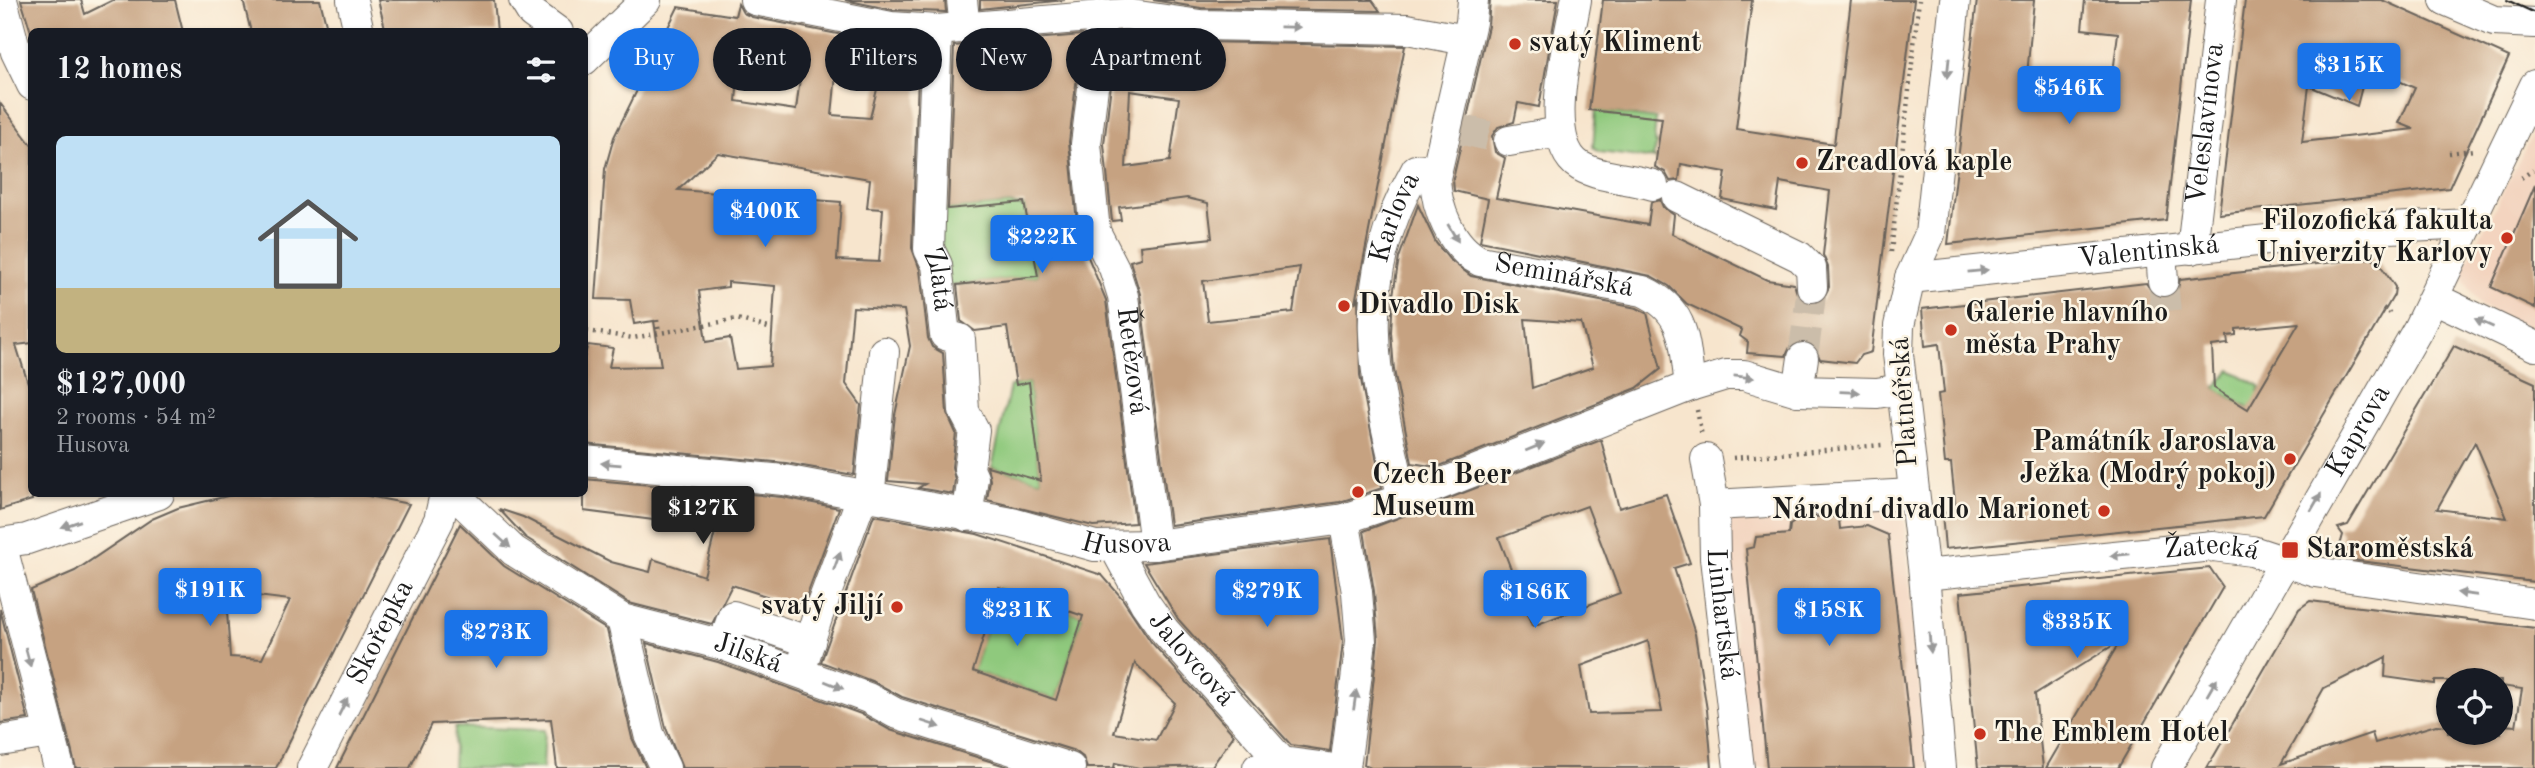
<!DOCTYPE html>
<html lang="en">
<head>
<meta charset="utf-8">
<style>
	body { margin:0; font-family:"Old Standard TT",serif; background:#20242c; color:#f1f3f6; height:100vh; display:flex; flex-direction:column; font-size:26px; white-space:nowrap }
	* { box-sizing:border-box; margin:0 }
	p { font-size:23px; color:#9ea1a6 }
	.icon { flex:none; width:38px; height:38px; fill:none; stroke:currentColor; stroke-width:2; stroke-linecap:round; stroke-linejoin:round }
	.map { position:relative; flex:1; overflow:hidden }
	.side { position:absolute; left:28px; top:28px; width:560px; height:469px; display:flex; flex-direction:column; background:#171b24; border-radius:10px; box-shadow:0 2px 5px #0004 }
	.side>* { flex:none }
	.top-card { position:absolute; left:609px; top:28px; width:665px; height:63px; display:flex; gap:14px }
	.tools { position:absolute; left:2436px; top:668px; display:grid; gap:14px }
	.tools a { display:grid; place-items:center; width:77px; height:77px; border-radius:50%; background:#171b24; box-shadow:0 2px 5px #0004; font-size:35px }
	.price { position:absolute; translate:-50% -60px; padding:0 16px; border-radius:7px; background:#1a73e8; color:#fff; font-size:23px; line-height:46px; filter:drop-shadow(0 2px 4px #0008) }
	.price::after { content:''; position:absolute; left:50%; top:42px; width:21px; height:16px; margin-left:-10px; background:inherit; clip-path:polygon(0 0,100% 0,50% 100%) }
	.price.selected { background:#222; color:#fff }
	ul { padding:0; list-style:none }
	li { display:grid; align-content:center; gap:14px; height:371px; padding:0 28px }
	li span { display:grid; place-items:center; height:217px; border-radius:10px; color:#555 }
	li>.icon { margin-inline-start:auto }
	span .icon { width:126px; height:126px; fill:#fffc; stroke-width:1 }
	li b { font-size:30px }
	h2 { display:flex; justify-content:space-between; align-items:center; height:84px; padding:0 28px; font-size:30px }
	.tag { padding:0 24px; border-radius:32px; background:#171b24; box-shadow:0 2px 5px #0004; font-size:24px; line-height:63px }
	.tag.selected { background:#1a73e8; color:#fff }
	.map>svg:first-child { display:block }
</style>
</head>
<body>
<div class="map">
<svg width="2535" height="768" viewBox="0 0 2535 768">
	<rect width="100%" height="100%" fill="#fcf5e5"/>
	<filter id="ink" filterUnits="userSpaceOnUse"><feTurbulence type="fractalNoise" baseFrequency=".0143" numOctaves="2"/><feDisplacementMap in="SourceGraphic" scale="14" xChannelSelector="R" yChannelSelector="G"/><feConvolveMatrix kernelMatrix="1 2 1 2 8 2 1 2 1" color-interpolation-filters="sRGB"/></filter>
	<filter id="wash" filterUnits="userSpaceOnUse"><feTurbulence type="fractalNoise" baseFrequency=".00686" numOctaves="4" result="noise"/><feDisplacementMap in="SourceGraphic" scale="28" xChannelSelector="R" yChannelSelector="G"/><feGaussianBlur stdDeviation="1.57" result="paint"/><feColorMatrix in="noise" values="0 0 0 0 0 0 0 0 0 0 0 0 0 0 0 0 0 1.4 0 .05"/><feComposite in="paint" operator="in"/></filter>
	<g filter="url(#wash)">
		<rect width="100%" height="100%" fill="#f7e5cd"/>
		<g fill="#f3d4bf">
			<polygon points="2535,129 2535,330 2481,306 2465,282 2464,269"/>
			<polygon points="1902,500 1927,768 1751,768 1724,542 1728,512"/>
		</g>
		<g fill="#8fc97d" stroke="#56724c" stroke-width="2">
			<polygon points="1596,110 1656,119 1654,143 1657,143 1653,157 1656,159 1599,152 1593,147"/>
			<polygon points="1008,204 1025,206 1038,276 944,287 937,210"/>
			<polygon points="2231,370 2260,386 2258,391 2262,394 2262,416 2214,388"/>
			<polygon points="1029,382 1041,481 992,467 1010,386"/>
			<polygon points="999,587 1083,616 1056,700 973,671"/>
			<polygon points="455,727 545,730 543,768 453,768"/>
		</g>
		<g id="blocks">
			<g fill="#c6a281" fill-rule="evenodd">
				<polygon points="21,0 81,0 85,14 113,0 175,0 183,32 31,32"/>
				<polygon points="243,0 320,0 328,32 251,32"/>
				<polygon points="378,0 494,0 497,32 386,32"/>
				<polygon points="845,0 945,0 946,12 893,10"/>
				<polygon points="980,0 1065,0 980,9"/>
				<polygon points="1153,0 1372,0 1380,11 1201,8"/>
				<polygon points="1490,0 1558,0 1539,107 1518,103 1514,122 1498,127 1492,136 1495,152 1505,158 1496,198 1648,225 1651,202 1660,200 1663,207 1674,215 1672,234 1767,280 1794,284 1798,297 1812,304 1822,301 1829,287 1828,267 1823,255 1830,191 1780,182 1776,210 1722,199 1726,172 1681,164 1679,180 1670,181 1665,172 1655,167 1662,118 1589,110 1603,0 1752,0 1736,129 1834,144 1851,0 1914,0 1871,352 1861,355 1855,363 1820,359 1814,345 1805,341 1790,347 1786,356 1747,353 1748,342 1740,336 1742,330 1687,304 1669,286 1651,276 1480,241 1488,199 1454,191 1453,179 1488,26"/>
				<polygon points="1977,0 2034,0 2026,86 2074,92 2075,85 2111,89 2118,33 2082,29 2085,0 2191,0 2166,220 1948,244"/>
				<path d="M 2245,0 L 2382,0 L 2509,57 L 2449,188 L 2219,214 ZM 2367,67 L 2415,88 L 2399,123 L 2414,129 L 2302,142 L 2309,86 L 2357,106 Z"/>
				<path d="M 738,4 L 743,13 L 752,17 L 888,44 L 919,46 L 912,248 L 920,270 L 928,338 L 932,347 L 943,353 L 947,413 L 956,433 L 952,467 L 955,480 L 953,494 L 918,488 L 925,484 L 888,481 L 895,415 L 910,346 L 904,310 L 853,307 L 846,384 L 861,405 L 854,475 L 786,463 L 584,444 L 584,358 L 588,345 L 613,348 L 609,367 L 661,366 L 654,321 L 634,324 L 630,300 L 596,299 L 605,169 L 614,137 L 678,7 L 735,16 ZM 740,54 L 802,63 L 796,110 L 736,101 ZM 836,74 L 879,81 L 870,118 L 832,115 ZM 718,153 L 870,179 L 867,208 L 883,209 L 879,262 L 837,260 L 841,202 L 678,190 ZM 728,282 L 775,286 L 770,366 L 736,369 L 730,338 L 706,342 L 699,291 L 728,287 Z"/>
				<path d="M 1117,34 L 1200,42 L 1405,46 L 1355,303 L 1358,298 L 1360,375 L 1382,488 L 1340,502 L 1170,525 L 1140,294 L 1130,261 L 1141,258 L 1140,246 L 1212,238 L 1208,203 L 1187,198 L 1119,207 L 1121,220 L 1112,221 L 1104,144 ZM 1130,91 L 1179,98 L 1170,161 L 1126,167 ZM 1300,267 L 1293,312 L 1208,321 L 1203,281 Z"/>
				<polygon points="1082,35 1069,142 1078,233 1106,300 1135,523 1093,526 987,500 990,480 987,466 1041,481 1029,382 1016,385 1007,327 975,331 961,321 957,285 1038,276 1024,202 948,209 954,46"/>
				<polygon points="0,103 32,146 32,343 16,345 32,396 32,500 0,510"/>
				<polygon points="2535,185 2535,308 2491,287"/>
				<path d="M 1418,205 L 1436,243 L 1449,259 L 1471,276 L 1637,308 L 1647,313 L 1661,369 L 1637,388 L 1437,467 L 1412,463 L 1394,370 L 1391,332 L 1393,295 L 1399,258 ZM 1525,319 L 1581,323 L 1593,367 L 1532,388 Z"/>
				<path d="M 2371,258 L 2379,263 L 2395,287 L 2394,295 L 2264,516 L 1945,549 L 1942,513 L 1956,512 L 1951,463 L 1945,463 L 1938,394 L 1944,393 L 1939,344 L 1925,346 L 1922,309 L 2146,283 L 2155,296 L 2165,298 L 2178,289 L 2180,279 ZM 2299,323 L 2248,409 L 2214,388 L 2212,346 L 2228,344 L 2227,336 L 2236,335 L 2236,329 Z"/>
				<path d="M 2454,346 L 2535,383 L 2535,582 L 2359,561 L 2348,559 L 2339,549 L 2343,535 L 2338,528 L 2348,525 ZM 2475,442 L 2507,518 L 2437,509 Z"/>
				<path d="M 1601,440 L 1619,508 L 1666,494 L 1690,563 L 1674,568 L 1695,634 L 1707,710 L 1712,768 L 1371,768 L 1364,765 L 1378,640 L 1374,591 L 1364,531 ZM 1587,506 L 1620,593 L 1533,626 L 1499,538 ZM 1648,641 L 1662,712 L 1589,714 L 1581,666 Z"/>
				<polygon points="584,479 782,497 839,508 805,600 794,605 732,585 712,624 629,603 525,537 499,509 523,517 611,562 650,572 653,559 704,576 716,528 584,511"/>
				<path d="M 236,494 L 358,494 L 409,504 L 276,768 L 76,768 L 31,590 L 75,571 L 152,519 L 178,508 ZM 249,595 L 290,600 L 262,659 L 230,657 L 226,596 Z"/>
				<path d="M 874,515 L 977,534 L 1102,575 L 1122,598 L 1151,642 L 1234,735 L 1212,766 L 1139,768 L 1115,763 L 1114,768 L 1087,768 L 1083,757 L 1075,751 L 902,697 L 874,682 L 821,662 ZM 999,587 L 1083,616 L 1056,700 L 973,671 ZM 1135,663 L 1175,703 L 1156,740 L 1114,733 Z"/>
				<polygon points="1831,516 1839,519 1840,529 1867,526 1888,535 1914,768 1767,768 1746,549 1754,547 1756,537 1789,534 1790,525 1800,518"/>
				<polygon points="460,524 504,566 607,630 632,738 646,768 557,768 551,719 431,724 410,768 337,768"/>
				<polygon points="1330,539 1343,641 1330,751 1291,745 1178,619 1144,563"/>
				<polygon points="2210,568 2223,587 2118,768 2046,768 2120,641 2035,694 2043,768 1978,768 1960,593"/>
				<path d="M 2310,601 L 2535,628 L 2535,768 L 2207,768 L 2299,609 ZM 2386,657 L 2385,677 L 2435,684 L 2435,681 L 2501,681 L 2501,686 L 2522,689 L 2516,726 L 2501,725 L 2501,733 L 2448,733 L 2448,726 L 2436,725 L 2375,743 L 2372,733 L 2281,764 L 2324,688 Z"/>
				<polygon points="0,609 28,719 0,723"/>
				<polygon points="646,643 718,662 861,714 890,730 1012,768 682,768 666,728"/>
			</g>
		</g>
	</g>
	<g filter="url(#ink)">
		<use href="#blocks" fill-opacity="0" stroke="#69625a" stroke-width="2"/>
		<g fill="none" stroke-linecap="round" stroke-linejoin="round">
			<g stroke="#cbbdaa" stroke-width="30" stroke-dasharray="30 15" stroke-linecap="butt">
				<polyline points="1459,129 1509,141"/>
				<polyline points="2163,281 2167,323"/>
				<polyline points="1803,358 1812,287"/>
			</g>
			<defs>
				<g id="minor">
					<polyline points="2,0 16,52 32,85"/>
					<polyline points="352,0 359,32"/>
					<polyline points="524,0 532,13 558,32"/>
					<polyline points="755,0 891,27 937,30 1125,14 1200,25 1407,29 1466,40"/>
					<polyline points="962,0 965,29"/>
					<path id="s1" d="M 1473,0 L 1471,22 L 1435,178 C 1436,208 1451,247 1480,261 L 1643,291 C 1687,311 1684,343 1690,386"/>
					<path d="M 1576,0 C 1570,38 1540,142 1580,166 C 1600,178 1631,178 1653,185"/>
					<polyline points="2445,0 2494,21 2535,23"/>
					<path id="s2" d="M 1102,15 L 1086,144 L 1095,231 L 1114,268 L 1123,296 L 1155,545"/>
					<path id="s3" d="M 937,30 L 929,249 L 937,265 L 945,335 L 960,339 L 964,411 L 974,430 L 969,469 L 973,478 L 967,516"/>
					<polyline points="584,60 646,0"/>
					<polyline points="1509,141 1560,132"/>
					<polyline points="1677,197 1800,257 1811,268 1812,287"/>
					<path id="s4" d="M 2192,249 L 2221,0"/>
					<polyline points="2161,251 2163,281"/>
					<path id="s5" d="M 1910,278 L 2370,229 L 2469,224"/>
					<polyline points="2434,298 2535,346"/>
					<polyline points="1798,391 1803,358"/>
					<path id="s6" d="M 1706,459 L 1714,505 L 1715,558 L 1739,768"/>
					<path id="s7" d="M 584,461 L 784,480 L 1012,523 L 1095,546 L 1155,545 L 1344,519 L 1403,499 L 1690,386 L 1726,375 L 1744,375 L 1798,391 L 1877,393 L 1901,389"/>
					<path id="s8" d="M 454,494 L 514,551 L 622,619 L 723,645 L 868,698 L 895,713 L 1070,768"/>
					<polyline points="869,498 884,352"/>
					<path id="s9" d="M 1403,499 C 1374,377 1350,287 1416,170 L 1437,168"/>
					<polyline points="1714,505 1912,494"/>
					<polyline points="1344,519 1357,592 1361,641 1345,768"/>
					<polyline points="0,543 27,539 159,494"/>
					<polyline points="1,543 59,768"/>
					<path id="s10" d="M 1114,546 L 1145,603 L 1164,630 L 1282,762"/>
					<path id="s11" d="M 1924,575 L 2213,546 L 2252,551 L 2316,572 L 2535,604"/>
					<polyline points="622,619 649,734 665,768"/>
					<polyline points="723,645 733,616 810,642"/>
					<polyline points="800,672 818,615 862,497"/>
					<polyline points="0,741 49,733"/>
					<path id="s12" d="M 312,768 L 439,520 L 445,494"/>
					<polyline points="1258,768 1282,762 1328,768"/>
					<polyline points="1941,768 1924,575 1898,354 1899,326 1910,278 1930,234 1955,0"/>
					<path id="s13" d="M 2166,768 L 2418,329 L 2535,85"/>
				</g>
			</defs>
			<use href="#minor" stroke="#69625a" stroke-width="32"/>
			<g stroke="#69625a" stroke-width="4.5" stroke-dasharray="2 5" stroke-linecap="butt">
				<polyline points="2449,153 2473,150"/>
				<polyline points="2521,178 2533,170"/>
				<polyline points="1891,252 1919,0"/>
				<polyline points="2383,308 2390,313"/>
				<polyline points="657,320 659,333"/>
				<polyline points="587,331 633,338 737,319 772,329"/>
				<polyline points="1697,410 1702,436"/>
				<polyline points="1733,458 1882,445"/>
			</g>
			<use href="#minor" stroke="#fff" stroke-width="30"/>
			<polyline stroke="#1c1c1c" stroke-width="2" points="2507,0 2535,13"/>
		</g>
		<defs><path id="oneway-solid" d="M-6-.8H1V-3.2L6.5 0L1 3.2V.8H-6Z" transform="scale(1.75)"/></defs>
		<g fill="#999">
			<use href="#oneway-solid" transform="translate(1290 27) rotate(1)"/>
			<use href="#oneway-solid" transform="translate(1948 68) rotate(96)"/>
			<use href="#oneway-solid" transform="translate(1453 233) rotate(59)"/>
			<use href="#oneway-solid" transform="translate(1978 271) rotate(-6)"/>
			<use href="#oneway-solid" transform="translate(2484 323) rotate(-156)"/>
			<use href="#oneway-solid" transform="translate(1744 377) rotate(6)"/>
			<use href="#oneway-solid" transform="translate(1850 392) rotate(2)"/>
			<use href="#oneway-solid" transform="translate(1535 447) rotate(-22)"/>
			<use href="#oneway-solid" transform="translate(611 464) rotate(-175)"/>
			<use href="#oneway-solid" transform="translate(2316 502) rotate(-60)"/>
			<use href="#oneway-solid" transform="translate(71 524) rotate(161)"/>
			<use href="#oneway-solid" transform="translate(503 541) rotate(42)"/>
			<use href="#oneway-solid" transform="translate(2120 555) rotate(174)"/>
			<use href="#oneway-solid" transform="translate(837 561) rotate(-70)"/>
			<use href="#oneway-solid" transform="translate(2467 594) rotate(-172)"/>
			<use href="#oneway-solid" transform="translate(1930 643) rotate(85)"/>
			<use href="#oneway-solid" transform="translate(28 657) rotate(75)"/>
			<use href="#oneway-solid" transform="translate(834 685) rotate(22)"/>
			<use href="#oneway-solid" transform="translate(2212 687) rotate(-60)"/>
			<use href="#oneway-solid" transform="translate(1355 700) rotate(-82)"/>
			<use href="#oneway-solid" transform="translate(343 707) rotate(-63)"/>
			<use href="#oneway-solid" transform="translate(931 724) rotate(18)"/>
		</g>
	</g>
	<g fill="#c8321e" stroke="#fcf5e5" stroke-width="2.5">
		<circle cx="1515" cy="44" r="7"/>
		<circle cx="1802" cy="163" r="7"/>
		<circle cx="2507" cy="238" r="7"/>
		<circle cx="1344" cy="306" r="7"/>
		<circle cx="1951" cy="330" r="7"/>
		<circle cx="2290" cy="459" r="7"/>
		<circle cx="1358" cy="492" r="7"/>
		<circle cx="2104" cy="511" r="7"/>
		<rect x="2281" y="541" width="18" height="18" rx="3.5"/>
		<circle cx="897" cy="607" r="7"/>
		<circle cx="1980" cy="734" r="7"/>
	</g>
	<g text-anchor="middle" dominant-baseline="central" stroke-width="5" stroke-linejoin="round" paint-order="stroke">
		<g font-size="28" font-weight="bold" fill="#1c1c1c" stroke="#fcf5e5" text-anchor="start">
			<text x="1529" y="44">svatý Kliment</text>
			<text x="1816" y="163">Zrcadlová kaple</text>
			<text x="2493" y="222" text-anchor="end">Filozofická fakulta<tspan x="2493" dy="32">Univerzity Karlovy</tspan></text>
			<text x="1358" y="306">Divadlo Disk</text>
			<text x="1965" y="314">Galerie hlavního<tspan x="1965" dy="32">města Prahy</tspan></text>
			<text x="2276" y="443" text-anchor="end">Památník Jaroslava<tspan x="2276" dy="32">Ježka (Modrý pokoj)</tspan></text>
			<text x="1372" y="476">Czech Beer<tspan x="1372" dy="32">Museum</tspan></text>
			<text x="2090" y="511" text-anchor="end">Národní divadlo Marionet</text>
			<text x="2306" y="550">Staroměstská</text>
			<text x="883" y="607" text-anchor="end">svatý Jiljí</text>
			<text x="1994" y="734">The Emblem Hotel</text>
		</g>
		<g font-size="28" fill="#1c1c1c" stroke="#fcf5e5">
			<text stroke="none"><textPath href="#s4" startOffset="126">Veleslavínova</textPath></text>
			<text stroke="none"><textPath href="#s9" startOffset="287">Karlova</textPath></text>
			<text stroke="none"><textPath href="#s5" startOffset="240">Valentinská</textPath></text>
			<text stroke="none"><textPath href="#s1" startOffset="366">Seminářská</textPath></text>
			<text stroke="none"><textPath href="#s3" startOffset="252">Zlatá</textPath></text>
			<text stroke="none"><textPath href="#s2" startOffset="354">Řetězová</textPath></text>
			<text transform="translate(1905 402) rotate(-94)">Platnéřská</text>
			<text stroke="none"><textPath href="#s13" startOffset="388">Kaprova</textPath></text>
			<text stroke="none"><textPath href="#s7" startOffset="550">Husova</textPath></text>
			<text stroke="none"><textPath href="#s11" startOffset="289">Žatecká</textPath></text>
			<text stroke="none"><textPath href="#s6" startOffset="156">Linhartská</textPath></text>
			<text stroke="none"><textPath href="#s12" startOffset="152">Skořepka</textPath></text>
			<text stroke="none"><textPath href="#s8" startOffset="341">Jilská</textPath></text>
			<text stroke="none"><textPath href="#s10" startOffset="138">Jalovcová</textPath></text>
		</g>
	</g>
</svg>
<div class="tools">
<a><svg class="icon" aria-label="locate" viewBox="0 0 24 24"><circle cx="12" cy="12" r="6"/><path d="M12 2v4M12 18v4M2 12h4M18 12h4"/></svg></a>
</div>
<b class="price" style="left:2349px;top:103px">$315K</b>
<b class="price" style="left:2069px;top:126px">$546K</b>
<b class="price" style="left:765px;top:249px">$400K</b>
<b class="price" style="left:1042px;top:275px">$222K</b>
<b class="price selected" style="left:703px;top:546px">$127K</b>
<b class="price" style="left:210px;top:628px">$191K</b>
<b class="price" style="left:1267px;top:629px">$279K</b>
<b class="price" style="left:1535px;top:630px">$186K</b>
<b class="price" style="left:1017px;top:648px">$231K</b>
<b class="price" style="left:1829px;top:648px">$158K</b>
<b class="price" style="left:2077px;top:660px">$335K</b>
<b class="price" style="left:496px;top:670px">$273K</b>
<div class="top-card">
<a class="tag selected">Buy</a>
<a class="tag">Rent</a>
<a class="tag">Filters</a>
<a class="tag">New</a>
<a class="tag">Apartment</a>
</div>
<section class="side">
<h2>12 homes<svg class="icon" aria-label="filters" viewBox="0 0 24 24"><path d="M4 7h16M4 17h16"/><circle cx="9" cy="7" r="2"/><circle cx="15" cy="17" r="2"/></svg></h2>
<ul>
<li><span style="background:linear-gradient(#bfe0f5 70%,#c2b280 0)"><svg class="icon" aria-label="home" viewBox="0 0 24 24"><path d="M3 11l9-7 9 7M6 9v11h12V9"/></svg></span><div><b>$127,000</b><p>2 rooms · 54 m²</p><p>Husova</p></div></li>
</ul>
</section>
</div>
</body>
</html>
